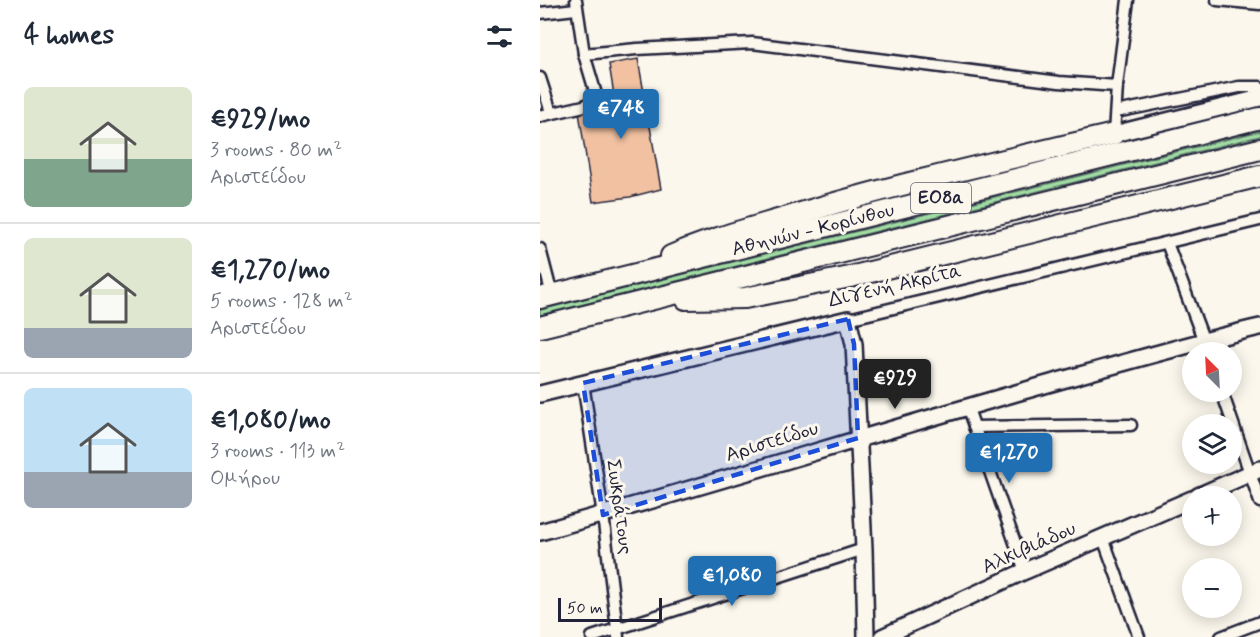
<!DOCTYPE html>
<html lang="en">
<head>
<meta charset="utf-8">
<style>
	body { margin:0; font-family:Mynerve,sans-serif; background:#f6f6f7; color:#1f2937; height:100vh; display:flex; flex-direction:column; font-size:22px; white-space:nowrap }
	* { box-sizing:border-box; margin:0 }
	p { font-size:20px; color:#747a83 }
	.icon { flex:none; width:33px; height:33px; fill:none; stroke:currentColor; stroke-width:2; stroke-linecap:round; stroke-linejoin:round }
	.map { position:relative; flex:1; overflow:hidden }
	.details { display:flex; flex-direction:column; background:#fff; width:540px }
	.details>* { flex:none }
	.needle { width:39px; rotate:336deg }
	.controls { position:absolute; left:642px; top:342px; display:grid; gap:12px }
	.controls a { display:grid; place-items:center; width:60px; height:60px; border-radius:50%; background:#fff; box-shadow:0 3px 15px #0003; font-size:30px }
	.scale { position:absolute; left:18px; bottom:15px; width:104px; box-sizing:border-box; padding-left:6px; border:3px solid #22223b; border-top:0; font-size:16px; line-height:21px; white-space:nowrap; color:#22223b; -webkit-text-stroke:4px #fbf7ec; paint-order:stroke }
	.price { position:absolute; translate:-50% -51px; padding:0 14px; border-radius:6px; background:#1f6fb2; color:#fff; font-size:20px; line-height:39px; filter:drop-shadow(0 2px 3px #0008) }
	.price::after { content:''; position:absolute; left:50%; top:36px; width:18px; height:14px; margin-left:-9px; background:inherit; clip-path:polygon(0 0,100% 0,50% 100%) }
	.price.on { background:#222; color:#fff }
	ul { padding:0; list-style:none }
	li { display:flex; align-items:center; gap:18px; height:150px; padding:0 24px }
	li+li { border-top:2px solid #e0e1e3 }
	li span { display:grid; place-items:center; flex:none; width:168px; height:120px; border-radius:9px; color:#555 }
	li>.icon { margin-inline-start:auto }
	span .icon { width:72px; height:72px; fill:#fffc; stroke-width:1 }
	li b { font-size:26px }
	h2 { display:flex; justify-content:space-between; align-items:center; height:72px; padding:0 24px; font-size:26px }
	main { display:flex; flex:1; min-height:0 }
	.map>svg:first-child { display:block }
</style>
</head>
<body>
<main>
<section class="details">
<h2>4 homes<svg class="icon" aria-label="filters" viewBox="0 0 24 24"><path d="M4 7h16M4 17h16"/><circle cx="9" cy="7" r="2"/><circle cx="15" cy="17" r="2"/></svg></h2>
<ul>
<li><span style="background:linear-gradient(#dfe7d0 60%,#7fa58c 0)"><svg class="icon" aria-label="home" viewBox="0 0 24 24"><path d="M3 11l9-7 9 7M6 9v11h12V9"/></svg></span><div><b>€929/mo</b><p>3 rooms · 80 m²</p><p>Αριστείδου</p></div></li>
<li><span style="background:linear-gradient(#dfe7d0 75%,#9aa5b1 0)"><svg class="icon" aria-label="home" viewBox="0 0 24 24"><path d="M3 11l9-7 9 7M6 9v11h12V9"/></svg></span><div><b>€1,270/mo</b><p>5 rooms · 128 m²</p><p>Αριστείδου</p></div></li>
<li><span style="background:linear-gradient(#bfe0f5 70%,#9aa5b1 0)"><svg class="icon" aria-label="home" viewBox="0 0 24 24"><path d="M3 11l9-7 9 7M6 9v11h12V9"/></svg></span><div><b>€1,080/mo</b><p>3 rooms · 113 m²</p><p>Ομήρου</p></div></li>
</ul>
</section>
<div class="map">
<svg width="720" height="637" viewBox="0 0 720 637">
	<rect width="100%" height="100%" fill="#fbf7ec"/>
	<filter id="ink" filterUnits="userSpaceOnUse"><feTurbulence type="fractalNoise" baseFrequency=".0167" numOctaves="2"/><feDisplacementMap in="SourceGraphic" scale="12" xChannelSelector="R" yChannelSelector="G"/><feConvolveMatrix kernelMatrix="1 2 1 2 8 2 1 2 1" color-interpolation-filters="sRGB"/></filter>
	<g filter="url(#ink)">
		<polygon fill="#a1dda3" stroke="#62806f" stroke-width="1.5" points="720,131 720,136 0,315 0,310"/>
		<polygon fill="#f1c1a1" stroke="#22223b" stroke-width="1.5" points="98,59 121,189 90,197 53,202 39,112 75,101 69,64"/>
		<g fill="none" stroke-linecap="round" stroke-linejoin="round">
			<defs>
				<g id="street">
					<polyline points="677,0 720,4"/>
					<polyline points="0,13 36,9"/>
					<polyline points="44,54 97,49 212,43 519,82 577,86"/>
					<polyline points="0,78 11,112"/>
					<polyline points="576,112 699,87 720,87"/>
					<polyline points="0,116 44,106 53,101 55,91 44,54 36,0"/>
					<polyline points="574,134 577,86 588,0"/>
					<polyline points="627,243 668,352"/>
					<polyline points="0,249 12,295"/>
					<polyline points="308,319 720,220"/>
					<polyline points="43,383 63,515 78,637"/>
					<polyline points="682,392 720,502"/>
					<polyline points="427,406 485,571"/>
					<polyline points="434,427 591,425"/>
					<polyline points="563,538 599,637"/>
					<polyline points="52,637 324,549"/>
					<polyline points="681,637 720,622"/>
				</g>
				<g id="secondary">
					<polyline points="574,134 720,98"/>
					<polyline points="0,394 308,319 314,344 324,549 326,637"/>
					<polyline points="658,496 720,469"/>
					<path d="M 0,532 C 181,482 359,425 540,375 C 600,358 660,341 720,327"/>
					<polyline points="342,637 485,571 652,499"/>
				</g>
				<g id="highway">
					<path d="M 131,256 C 169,239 208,229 248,217 C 355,184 465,160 574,134"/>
					<polyline points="0,298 720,118"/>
					<polyline points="146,299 205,298 310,277 720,176"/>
					<polyline points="0,327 720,149"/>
				</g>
			</defs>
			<use href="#street" stroke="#22223b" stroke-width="15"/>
			<use href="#secondary" stroke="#22223b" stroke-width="20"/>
			<use href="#highway" stroke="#22223b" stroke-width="24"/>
			<use href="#street" stroke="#fbf7ec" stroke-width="10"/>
			<use href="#secondary" stroke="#fbf7ec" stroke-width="15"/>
			<use href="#highway" stroke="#fbf7ec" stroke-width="20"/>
		</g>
	</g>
	<path fill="#1d4ed8" fill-opacity="0.2" stroke="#1d4ed8" stroke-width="4.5" stroke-dasharray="12 8" stroke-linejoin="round" d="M 308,319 L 314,344 L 318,438 L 63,515 L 43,383 Z"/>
	<g text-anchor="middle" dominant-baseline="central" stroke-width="6" stroke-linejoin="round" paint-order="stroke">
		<rect fill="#fbf7ec" stroke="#636270" stroke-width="1.5" x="371" y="183" width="60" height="30" rx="4.5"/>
		<g font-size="18" font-weight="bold" fill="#22223b">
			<text x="401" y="198">ΕΟ8α</text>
		</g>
		<g font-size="20" fill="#22223b" stroke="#fbf7ec">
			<text transform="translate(273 230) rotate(-14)">Αθηνών - Κορίνθου</text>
			<text transform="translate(355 286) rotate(-13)">Διγενή Ακρίτα</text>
			<text transform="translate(232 442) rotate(-17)">Αριστείδου</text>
			<text transform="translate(79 507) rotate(82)">Σωκράτους</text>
			<text transform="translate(489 548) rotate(-24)">Αλκιβιάδου</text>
		</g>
	</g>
</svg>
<div class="controls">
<a><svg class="needle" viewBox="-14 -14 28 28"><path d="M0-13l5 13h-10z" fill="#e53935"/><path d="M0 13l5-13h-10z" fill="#747a83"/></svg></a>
<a><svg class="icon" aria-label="layers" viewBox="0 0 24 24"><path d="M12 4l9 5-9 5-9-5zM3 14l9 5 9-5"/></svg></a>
<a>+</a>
<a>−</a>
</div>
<div class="scale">50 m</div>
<b class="price" style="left:81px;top:140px">€748</b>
<b class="price on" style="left:355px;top:410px">€929</b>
<b class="price" style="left:469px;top:484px">€1,270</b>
<b class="price" style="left:192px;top:607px">€1,080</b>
</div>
</main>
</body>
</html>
